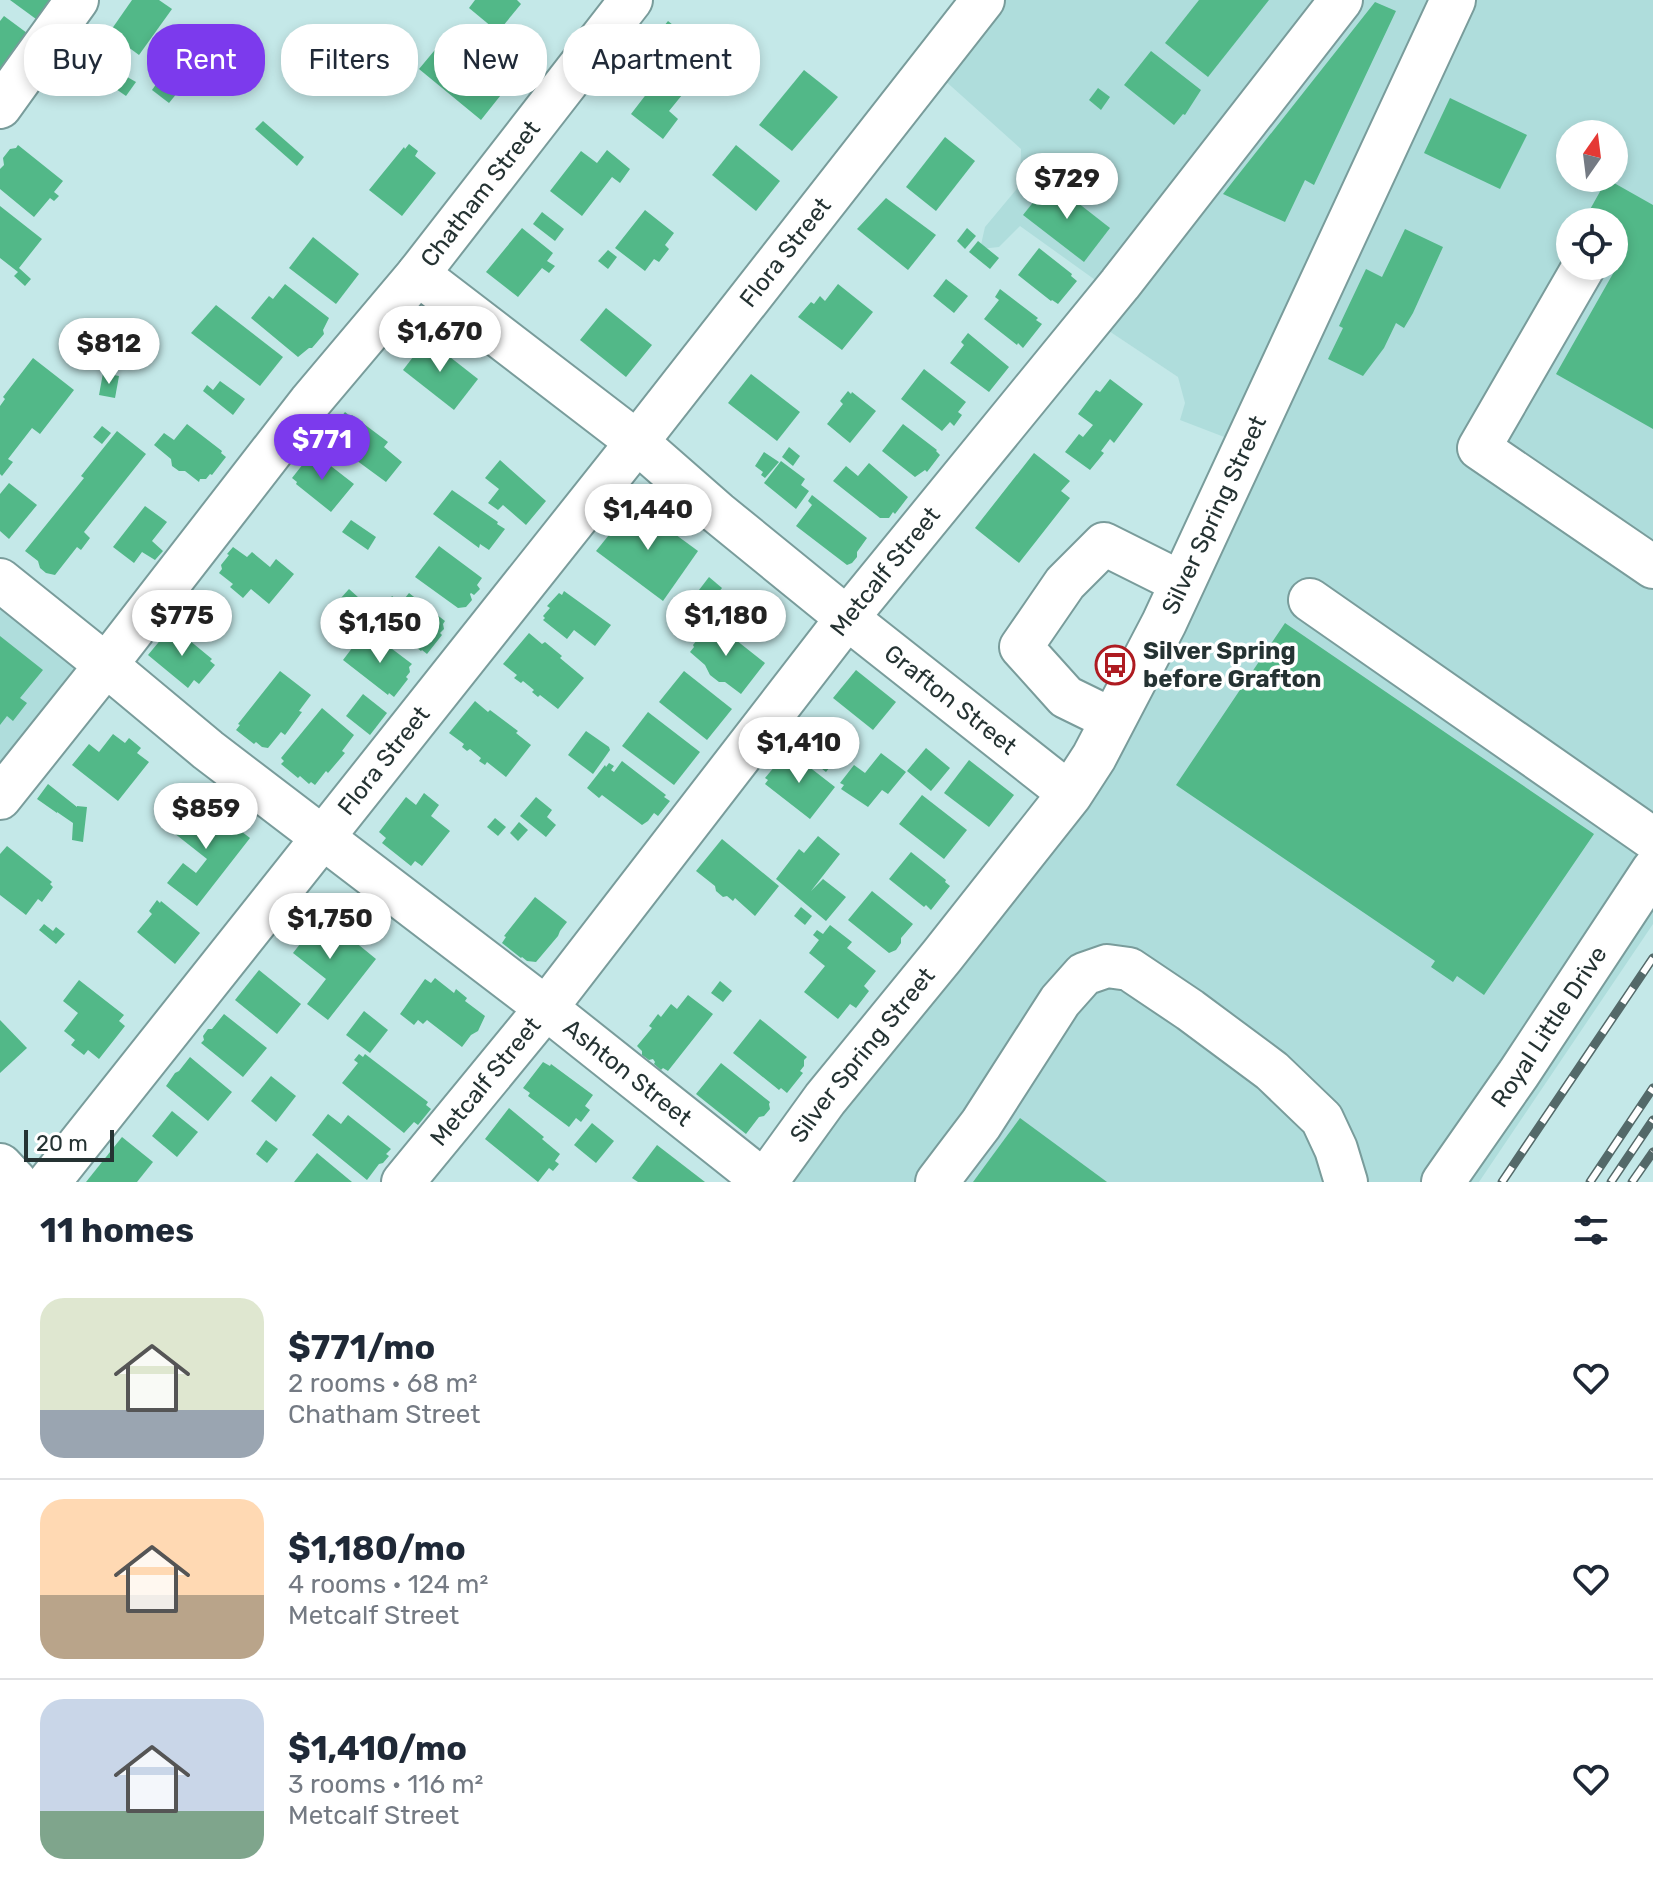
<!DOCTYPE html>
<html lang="en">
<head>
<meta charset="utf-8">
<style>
	body { margin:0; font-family:Rubik,sans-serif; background:#f6f6f7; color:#1f2937; height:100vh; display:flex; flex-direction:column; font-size:30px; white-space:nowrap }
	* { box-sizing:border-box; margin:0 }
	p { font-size:26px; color:#747a83 }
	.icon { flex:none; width:44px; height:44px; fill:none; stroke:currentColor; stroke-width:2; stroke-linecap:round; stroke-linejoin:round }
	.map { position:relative; height:1182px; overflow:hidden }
	.panel { display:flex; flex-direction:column; background:#fff; flex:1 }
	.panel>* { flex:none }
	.guide { position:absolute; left:24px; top:24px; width:800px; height:72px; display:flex; gap:16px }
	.needle { width:52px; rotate:14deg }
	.fabs { position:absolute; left:1556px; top:120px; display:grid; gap:16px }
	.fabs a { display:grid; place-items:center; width:72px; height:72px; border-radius:50%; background:#fff; box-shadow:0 4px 12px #0003; font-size:40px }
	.scale { position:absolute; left:24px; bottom:20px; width:90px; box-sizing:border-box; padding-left:8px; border:4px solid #253333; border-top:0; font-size:22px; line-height:28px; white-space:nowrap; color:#253333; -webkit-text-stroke:6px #fff; paint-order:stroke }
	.price { position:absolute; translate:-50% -68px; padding:0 18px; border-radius:28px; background:#fff; color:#222; font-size:26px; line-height:52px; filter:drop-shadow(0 2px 4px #0008) }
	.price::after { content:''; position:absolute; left:50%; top:48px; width:24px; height:18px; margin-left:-12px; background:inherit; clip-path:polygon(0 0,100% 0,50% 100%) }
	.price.on { background:#7c3aed; color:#fff }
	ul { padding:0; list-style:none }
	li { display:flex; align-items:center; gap:24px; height:200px; padding:0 40px }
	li+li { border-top:2px solid #e0e1e3 }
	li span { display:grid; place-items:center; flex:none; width:224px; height:160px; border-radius:24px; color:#555 }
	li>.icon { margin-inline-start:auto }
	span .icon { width:96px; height:96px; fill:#fffc; stroke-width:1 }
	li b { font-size:34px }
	h2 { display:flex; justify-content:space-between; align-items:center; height:96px; padding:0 40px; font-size:34px }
	.tag { padding:0 28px; border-radius:32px; background:#fff; box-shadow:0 4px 12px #0003; font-size:28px; line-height:72px }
	.tag.on { background:#7c3aed; color:#fff }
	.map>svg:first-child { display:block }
</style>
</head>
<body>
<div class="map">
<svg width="1653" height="1182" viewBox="0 0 1653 1182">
	<rect width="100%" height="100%" fill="#c4e8e8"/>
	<g fill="#afdddc" fill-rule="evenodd">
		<path d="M 991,0 L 1653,0 L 1653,924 L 1479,1182 L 769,1182 L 1058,811 L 1245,445 L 1180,420 L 1185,403 L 1178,377 L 1094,321 L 1112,292 L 1020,226 L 999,247 L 980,249 L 985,227 L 1020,185 L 1021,149 L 942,78 ZM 1570,134 L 1614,134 L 1614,178 L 1570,178 ZM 1570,222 L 1614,222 L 1614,266 L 1570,266 Z"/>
		<polygon points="0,589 110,675 0,815"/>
	</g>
	<g fill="#52b888">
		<polygon points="10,0 50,0 36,19"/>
		<polygon points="132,0 159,0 172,9 139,55 109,33"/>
		<polygon points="475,0 517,0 521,4 498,32 469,8"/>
		<polygon points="1199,0 1269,0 1208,77 1165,43"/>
		<polygon points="1375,2 1396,11 1314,185 1305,180 1285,222 1223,194"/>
		<polygon points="4,16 27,33 0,71 0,21"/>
		<polygon points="668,21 713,57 669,111 678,119 663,139 631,114 651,88 642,81 661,56 648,46"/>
		<polygon points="439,45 453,56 459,48 508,86 481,120 419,69"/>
		<polygon points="1151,51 1201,90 1185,115 1183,114 1174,125 1124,85"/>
		<polygon points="804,70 838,97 792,151 759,125"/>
		<polygon points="164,73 182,87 169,103 152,90"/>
		<polygon points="122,74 136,82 126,96 113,87"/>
		<polygon points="1098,88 1110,97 1101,110 1089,100"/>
		<polygon points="1450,98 1527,135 1500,189 1424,153"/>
		<polygon points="263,121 304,157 297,166 255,129"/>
		<polygon points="945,137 975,161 936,211 906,187"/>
		<polygon points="409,144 418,151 415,156 436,173 402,216 369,190 404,147 405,149"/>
		<polygon points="18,145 63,181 54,192 59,196 54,201 50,198 34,217 0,189 0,169 4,165 3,158 10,149 16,148"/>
		<polygon points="736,145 780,181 756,211 712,175"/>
		<polygon points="607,150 630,169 620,183 612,177 582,216 550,191 581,151 597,163"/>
		<polygon points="1607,179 1653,205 1653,429 1556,374 1619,263 1614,260 1614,222 1583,222"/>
		<polygon points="1050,181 1110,228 1084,262 1023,215"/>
		<polygon points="886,198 936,235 908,270 857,229"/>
		<polygon points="0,206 42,239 19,268 31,279 25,286 14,276 18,272 0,258"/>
		<polygon points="645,210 674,233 665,245 669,249 659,262 654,259 645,271 615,248"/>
		<polygon points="542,212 564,229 555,241 533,224"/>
		<polygon points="522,228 553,253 547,261 555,266 549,273 542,268 518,297 486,272"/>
		<polygon points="967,228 976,236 965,249 957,241"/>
		<polygon points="1405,229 1443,247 1413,313 1404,328 1396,323 1384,348 1363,376 1328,359 1343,328 1339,326 1366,269 1382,277"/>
		<polygon points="313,237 359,274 336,304 289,268"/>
		<polygon points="978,241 999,258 990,269 969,252"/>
		<polygon points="1039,248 1072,274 1071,276 1077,281 1058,304 1052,300 1051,301 1018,275"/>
		<polygon points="608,250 617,257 608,269 598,261"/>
		<polygon points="946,279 968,296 954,313 933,296"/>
		<polygon points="285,284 329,318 323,330 324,334 312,348 309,348 298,357 251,318 269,296 273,299"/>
		<polygon points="838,284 873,312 842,350 798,317 811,302 814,304 820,296 825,301"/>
		<polygon points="1000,289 1038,318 1036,320 1042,324 1023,348 1018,343 1017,345 984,319 999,300 995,297"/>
		<polygon points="216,305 283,357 260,386 191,333"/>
		<polygon points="606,308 652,345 626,377 580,340"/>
		<polygon points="968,333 1009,367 989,392 950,363 964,345 961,342"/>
		<polygon points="427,339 478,379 454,410 403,370"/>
		<polygon points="33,358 74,390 40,434 32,428 8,459 13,462 2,476 0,474 0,406 5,399 3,397"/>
		<polygon points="924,369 966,402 958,412 962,415 954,426 950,422 942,431 901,399"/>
		<polygon points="103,373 119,376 115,398 99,395"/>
		<polygon points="751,374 800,412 777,441 728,403"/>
		<polygon points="1110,379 1143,404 1114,443 1110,439 1101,451 1104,453 1090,470 1065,452 1079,434 1083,437 1093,425 1078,414 1096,390 1100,392"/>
		<polygon points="220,381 245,399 233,415 203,391 207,385 213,390"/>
		<polygon points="848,391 851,394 852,392 876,411 850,443 827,424 843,404 840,401"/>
		<polygon points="345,412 350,416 352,415 388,442 384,447 402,462 386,482 330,441 331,440 326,436"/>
		<polygon points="187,424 222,451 221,453 226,457 212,475 210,474 206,479 200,479 199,482 185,471 179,471 172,466 171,459 154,445 164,433 174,440"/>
		<polygon points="903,424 937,450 936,451 940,455 927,472 925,470 915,477 882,451"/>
		<polygon points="102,426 111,433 102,444 93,437"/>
		<polygon points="117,431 146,454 84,532 90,538 81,550 77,547 55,575 46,573 40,568 38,561 25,551 84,478 81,476"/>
		<polygon points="789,447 800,456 793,466 782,457"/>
		<polygon points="764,452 779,462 765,478 761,475 763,472 755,466"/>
		<polygon points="1034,453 1070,481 1061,491 1070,498 1019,563 975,528"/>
		<polygon points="311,454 317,458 318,456 354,484 331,512 296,484 297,482 292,478"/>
		<polygon points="500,460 546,501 526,525 503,505 498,510 488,503 499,489 485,478"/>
		<polygon points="781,461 805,479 801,485 809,491 796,509 764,483"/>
		<polygon points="869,463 908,497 895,514 893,512 889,518 880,518 833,481 846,466 858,476"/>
		<polygon points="9,483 37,505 9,539 0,531 0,494"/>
		<polygon points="452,490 498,522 497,524 505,529 489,550 480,544 479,548 433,514"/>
		<polygon points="812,495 867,538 857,552 857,557 852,563 847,565 796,526 812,505 808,501"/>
		<polygon points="634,504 698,551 663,601 596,551"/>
		<polygon points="145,506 167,522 152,541 163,551 155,560 142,552 134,563 113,547"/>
		<polygon points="351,520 376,537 368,550 342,532"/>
		<polygon points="439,546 482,578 477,585 480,589 474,595 471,593 470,594 472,600 466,607 458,608 415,577"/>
		<polygon points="233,547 247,557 252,552 270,567 276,559 294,574 269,604 251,589 243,598 230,587 233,584 219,573 222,569 221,565 229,555 227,554"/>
		<polygon points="709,577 722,588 712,601 699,590"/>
		<polygon points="349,589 368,606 361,616 340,599"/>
		<polygon points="564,591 611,625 595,646 574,630 567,639 543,620 545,618 543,616 550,608 547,606 559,593 562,595"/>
		<polygon points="409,593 445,621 443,624 444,629 440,633 442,635 427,654 422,650 421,651 385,624 387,622 378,615 392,596 401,603"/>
		<polygon points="712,621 765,663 741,694 725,682 719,682 710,675 705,665 690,652 694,647 693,645"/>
		<polygon points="1285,623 1594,834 1484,995 1457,976 1453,982 1431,967 1435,961 1176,785"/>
		<polygon points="172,626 212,659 210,661 215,665 199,684 194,680 188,688 148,655"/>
		<polygon points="529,633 542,644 545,642 562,656 560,658 584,678 558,709 540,695 538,697 532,692 534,690 523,681 521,683 514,678 517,675 503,664"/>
		<polygon points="0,636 43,670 20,698 27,703 13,721 7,716 0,725"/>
		<polygon points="375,636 412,664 409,667 410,672 406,677 408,679 394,697 389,693 388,695 343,660 359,639 367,646"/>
		<polygon points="856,670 896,702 873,730 833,698"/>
		<polygon points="280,671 311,695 299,711 302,712 285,735 281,732 268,748 262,747 256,742 254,744 236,730 240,725 238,724"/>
		<polygon points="684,671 732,709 707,740 659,702"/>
		<polygon points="363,694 387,713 370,735 346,716"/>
		<polygon points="475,701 488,712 490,710 518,731 516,733 531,745 506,777 487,762 485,765 479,761 481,758 470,749 467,751 462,747 464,744 449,733"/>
		<polygon points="322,708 354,735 342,751 345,753 328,773 326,771 315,785 311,782 309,784 300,776 298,778 281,764 284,761 281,758"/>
		<polygon points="648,712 700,752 674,785 622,746"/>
		<polygon points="810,717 816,721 817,719 838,736 841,733 851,740 826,772 795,748 802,740 796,735"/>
		<polygon points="586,731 609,747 610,750 593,774 568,755"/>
		<polygon points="113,734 125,743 129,738 141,748 137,753 149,762 118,801 72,765 89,744 99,752"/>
		<polygon points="926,748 950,768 931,791 907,771"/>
		<polygon points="784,752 788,755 790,752 835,787 810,819 765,784 768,780 765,778 775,766 778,769 781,765 777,762"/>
		<polygon points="881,753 906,772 888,794 882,790 868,807 841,789 844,785 840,783 854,765 865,773"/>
		<polygon points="969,760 1014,795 989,827 944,793"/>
		<polygon points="622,761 666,795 664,797 670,801 658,816 654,813 648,821 642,825 602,795 599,798 587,788 605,765 606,767 609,763 614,766 611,770 614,772"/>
		<polygon points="48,784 77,807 77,806 87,807 83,842 72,840 73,823 57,812 57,813 37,799"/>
		<polygon points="424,793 439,805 431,816 450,831 422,866 415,861 411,866 382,843 386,838 379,832 406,797 416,805"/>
		<polygon points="922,795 967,830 944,859 899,824"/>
		<polygon points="536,797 552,810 547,817 556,825 546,837 520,816"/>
		<polygon points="200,800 250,838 197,906 167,883 183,863 196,873 207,859 174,833"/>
		<polygon points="495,818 506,827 498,836 487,827"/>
		<polygon points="519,822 528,830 518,841 510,833"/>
		<polygon points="818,836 840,854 811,891 823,879 846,897 826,921 776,879 799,849 804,853"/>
		<polygon points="722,839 779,886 755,916 735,898 733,901 727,896 723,897 716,891 715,886 696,871"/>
		<polygon points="7,846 52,882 50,884 53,887 42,902 38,899 26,915 0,895 0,854"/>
		<polygon points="911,852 946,880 945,882 950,886 931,910 926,905 924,907 889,879"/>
		<polygon points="872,891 913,924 901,938 901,943 896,950 889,953 848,920"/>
		<polygon points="535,897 567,922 560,931 558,936 536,962 527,961 522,957 521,958 502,943 506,937 504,936"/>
		<polygon points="157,900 160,903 161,901 200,933 175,964 137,932 152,914 149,911"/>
		<polygon points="801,907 812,916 805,925 794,916"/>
		<polygon points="300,913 315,925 322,916 343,934 350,927 359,933 354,941 376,959 328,1020 307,1004 326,979 293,953 300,944 285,932"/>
		<polygon points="44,924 53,931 56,927 65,934 56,944 39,930"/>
		<polygon points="830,925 852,942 847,948 876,971 864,986 869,991 856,1008 850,1004 838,1019 804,992 825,966 809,953 819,940 813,935 817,930 823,934"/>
		<polygon points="259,970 301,1004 277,1034 235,1000"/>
		<polygon points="435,978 454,993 456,989 467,998 465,1001 485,1016 478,1031 471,1035 462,1047 427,1020 423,1024 418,1020 414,1025 400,1014 425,979 431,983"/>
		<polygon points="79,980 124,1015 119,1021 125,1026 99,1059 88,1050 84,1055 71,1045 75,1040 64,1031 78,1013 63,1001"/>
		<polygon points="720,981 732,991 723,1002 711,993"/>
		<polygon points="688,995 713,1014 668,1071 663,1068 661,1070 654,1064 655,1062 653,1059 649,1060 642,1055 642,1051 637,1046 652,1028 649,1026 658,1014 661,1017 671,1004 677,1009"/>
		<polygon points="364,1011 388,1030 370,1053 346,1035"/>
		<polygon points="224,1014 267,1048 243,1077 201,1043 204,1040 203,1036 208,1029 212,1029"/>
		<polygon points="760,1019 807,1057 804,1060 804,1066 800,1071 803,1073 787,1093 781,1088 779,1090 733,1053"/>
		<polygon points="0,1020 27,1048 0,1073"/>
		<polygon points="359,1054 363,1057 365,1054 428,1102 426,1105 431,1109 418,1125 414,1122 404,1133 342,1083 358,1063 354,1060"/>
		<polygon points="190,1057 232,1092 208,1121 166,1086 175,1073 179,1071"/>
		<polygon points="543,1062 550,1066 551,1064 593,1095 585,1106 590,1110 581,1122 576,1118 569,1127 528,1096 530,1093 523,1088"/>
		<polygon points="721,1063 770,1102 769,1104 770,1109 764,1116 759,1117 746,1134 696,1094"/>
		<polygon points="271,1076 296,1096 276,1122 251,1101"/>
		<polygon points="509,1108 544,1137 542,1139 560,1154 555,1161 559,1164 553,1171 549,1168 538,1182 485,1139"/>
		<polygon points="172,1111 198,1132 177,1157 152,1136"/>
		<polygon points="328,1114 341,1124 348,1115 391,1149 386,1154 389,1156 383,1163 379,1164 367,1180 312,1135"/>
		<polygon points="1020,1118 1107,1182 973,1182"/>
		<polygon points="592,1123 614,1141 596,1163 574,1145"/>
		<polygon points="122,1137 153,1162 137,1182 86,1182"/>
		<polygon points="266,1140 278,1149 267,1163 256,1154"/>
		<polygon points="657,1145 705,1182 638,1182 632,1178"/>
		<polygon points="317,1153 352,1182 294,1182"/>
	</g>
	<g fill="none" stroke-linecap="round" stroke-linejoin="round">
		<defs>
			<g id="minor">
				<polyline points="0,107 77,0"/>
				<polyline points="1583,268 1479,448 1653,567"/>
				<path id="s1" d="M 418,274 L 637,442 L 718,513 L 847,618 L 1070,794"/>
				<path id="s2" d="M 0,580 L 106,665 L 208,750 L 546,1008 L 765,1182"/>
				<polyline points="1310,600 1653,839"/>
				<polyline points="1113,720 1066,697 1021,647 1065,583 1104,544 1182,583"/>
				<path id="s3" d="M 0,798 L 106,665 L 310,402 L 418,274 L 631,0"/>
				<path id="s4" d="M 49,1182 L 637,442 L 983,0"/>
				<path id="s5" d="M 403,1182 L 546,1008 L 847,618 L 1120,284 L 1341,0"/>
				<polyline points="937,1182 981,1124 1060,1001 1084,974 1107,966 1129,969 1190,1010 1272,1071 1322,1119 1336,1149 1346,1182"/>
				<path id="s6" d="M 1443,1182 L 1519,1073 L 1653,870"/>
			</g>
			<g id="major">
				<polyline points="0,1166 15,1182"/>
				<path id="s7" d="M 765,1182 L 825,1099 L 942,956 L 1070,794 L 1094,757 L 1164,623 L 1453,0"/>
			</g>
		</defs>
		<use href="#minor" stroke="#799c9b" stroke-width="46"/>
		<use href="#major" stroke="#799c9b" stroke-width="48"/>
		<use href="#minor" stroke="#fff" stroke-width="42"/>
		<use href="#major" stroke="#fff" stroke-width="44"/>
		<defs>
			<g id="rail">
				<polyline points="1502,1182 1653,958"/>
				<polyline points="1590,1182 1653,1088"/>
				<polyline points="1611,1182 1653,1120"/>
				<polyline points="1632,1182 1653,1152"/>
			</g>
		</defs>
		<use href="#rail" stroke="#546969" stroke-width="9"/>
		<use href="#rail" stroke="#fff" stroke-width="6" stroke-dasharray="18" stroke-linecap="butt"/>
	</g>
	<defs>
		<symbol id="bus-ring" viewBox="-11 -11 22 22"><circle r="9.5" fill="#fff" stroke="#ae1b21" stroke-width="1.5"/><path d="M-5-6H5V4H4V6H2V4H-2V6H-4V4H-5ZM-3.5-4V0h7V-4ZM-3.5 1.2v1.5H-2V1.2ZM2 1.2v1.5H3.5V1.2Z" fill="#ae1b21"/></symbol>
	</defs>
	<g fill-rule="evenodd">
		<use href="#bus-ring" x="1093" y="643" width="44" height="44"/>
	</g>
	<g text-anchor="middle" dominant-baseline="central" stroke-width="7" stroke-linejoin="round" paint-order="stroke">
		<g font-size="24" fill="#253333" stroke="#fff">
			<text stroke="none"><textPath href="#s3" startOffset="772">Chatham Street</textPath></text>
			<text stroke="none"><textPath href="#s4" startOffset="1186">Flora Street</textPath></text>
			<text stroke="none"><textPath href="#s7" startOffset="808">Silver Spring Street</textPath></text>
			<text stroke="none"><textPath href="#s5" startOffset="778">Metcalf Street</textPath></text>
			<text stroke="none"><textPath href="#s1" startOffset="682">Grafton Street</textPath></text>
			<text stroke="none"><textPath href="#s4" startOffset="538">Flora Street</textPath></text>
			<text stroke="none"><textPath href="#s6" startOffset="188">Royal Little Drive</textPath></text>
			<text stroke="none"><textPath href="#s7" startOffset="160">Silver Spring Street</textPath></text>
			<text stroke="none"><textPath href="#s2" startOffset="798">Ashton Street</textPath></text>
			<text stroke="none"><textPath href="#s5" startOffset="130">Metcalf Street</textPath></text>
		</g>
		<g font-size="24" font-weight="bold" fill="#253333" stroke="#fff" text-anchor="start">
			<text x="1143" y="651">Silver Spring<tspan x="1143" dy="28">before Grafton</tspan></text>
		</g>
	</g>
</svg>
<div class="fabs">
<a><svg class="needle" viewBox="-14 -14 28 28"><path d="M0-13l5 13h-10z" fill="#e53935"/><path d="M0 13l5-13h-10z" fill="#747a83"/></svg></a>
<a><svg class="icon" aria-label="locate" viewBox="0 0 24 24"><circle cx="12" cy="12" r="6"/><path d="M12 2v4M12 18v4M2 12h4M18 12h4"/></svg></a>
</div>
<div class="scale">20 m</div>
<b class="price" style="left:1067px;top:221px">$729</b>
<b class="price" style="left:440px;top:374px">$1,670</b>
<b class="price" style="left:109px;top:386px">$812</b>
<b class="price on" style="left:322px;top:482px">$771</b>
<b class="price" style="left:648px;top:552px">$1,440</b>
<b class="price" style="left:182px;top:658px">$775</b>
<b class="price" style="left:726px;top:658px">$1,180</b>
<b class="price" style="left:380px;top:665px">$1,150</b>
<b class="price" style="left:799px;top:785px">$1,410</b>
<b class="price" style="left:206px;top:851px">$859</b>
<b class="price" style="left:330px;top:961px">$1,750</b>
<div class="guide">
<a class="tag">Buy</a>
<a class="tag on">Rent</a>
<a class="tag">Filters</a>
<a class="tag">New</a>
<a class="tag">Apartment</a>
</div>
</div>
<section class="panel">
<h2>11 homes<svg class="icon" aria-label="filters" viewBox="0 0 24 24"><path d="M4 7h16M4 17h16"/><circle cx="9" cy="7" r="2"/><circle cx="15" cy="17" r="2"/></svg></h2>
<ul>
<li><span style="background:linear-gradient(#dfe7d0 70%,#9aa5b1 0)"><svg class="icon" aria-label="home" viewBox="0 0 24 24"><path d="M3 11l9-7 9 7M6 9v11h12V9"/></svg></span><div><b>$771/mo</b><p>2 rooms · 68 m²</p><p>Chatham Street</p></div><svg class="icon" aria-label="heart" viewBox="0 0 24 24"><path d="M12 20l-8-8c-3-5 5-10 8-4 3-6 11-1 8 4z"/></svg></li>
<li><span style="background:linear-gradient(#ffd9b3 60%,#b9a48a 0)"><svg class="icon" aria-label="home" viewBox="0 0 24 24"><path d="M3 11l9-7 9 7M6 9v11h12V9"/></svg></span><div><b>$1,180/mo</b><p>4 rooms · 124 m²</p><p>Metcalf Street</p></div><svg class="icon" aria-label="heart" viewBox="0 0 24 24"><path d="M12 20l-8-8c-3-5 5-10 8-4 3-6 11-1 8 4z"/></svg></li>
<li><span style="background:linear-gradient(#c9d6e8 70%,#7fa58c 0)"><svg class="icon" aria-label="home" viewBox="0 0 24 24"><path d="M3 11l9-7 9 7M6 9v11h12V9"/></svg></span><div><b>$1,410/mo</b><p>3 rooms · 116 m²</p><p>Metcalf Street</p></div><svg class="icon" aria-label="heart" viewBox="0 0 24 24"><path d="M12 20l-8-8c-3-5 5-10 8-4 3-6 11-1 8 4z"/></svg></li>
</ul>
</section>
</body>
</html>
